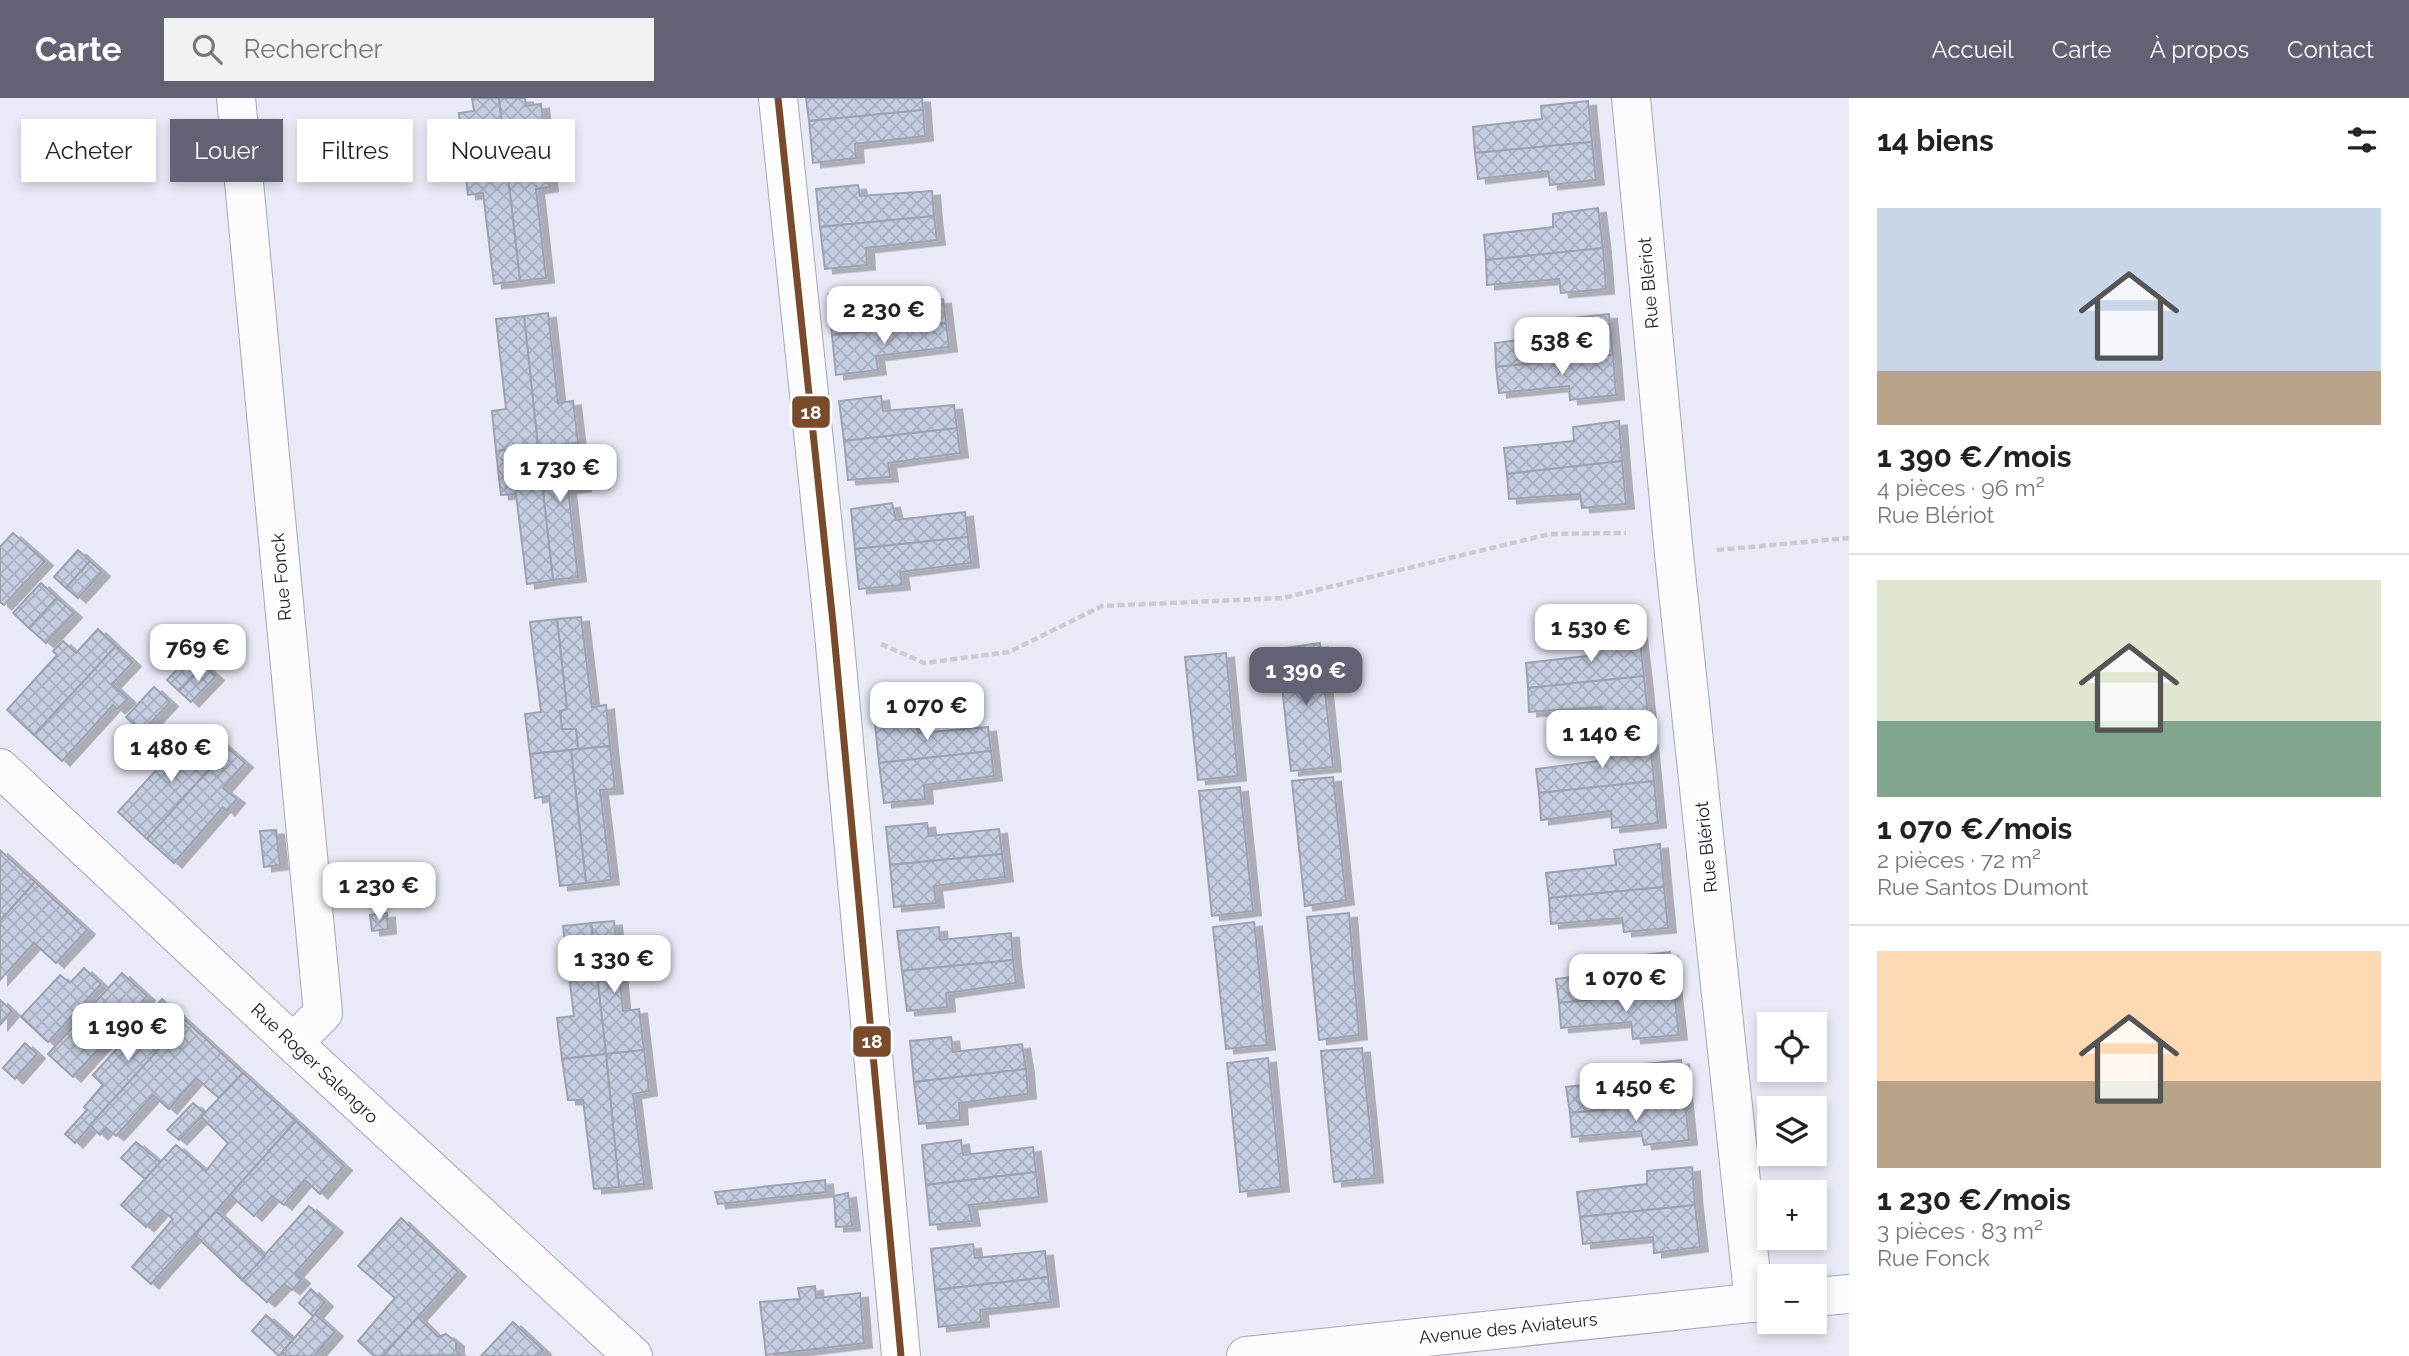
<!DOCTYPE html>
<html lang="fr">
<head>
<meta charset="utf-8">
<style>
	body { margin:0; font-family:Raleway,sans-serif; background:#f2f2f2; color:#222; height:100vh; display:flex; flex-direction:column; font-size:26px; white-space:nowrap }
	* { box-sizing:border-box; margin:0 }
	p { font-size:23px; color:#767676 }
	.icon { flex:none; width:38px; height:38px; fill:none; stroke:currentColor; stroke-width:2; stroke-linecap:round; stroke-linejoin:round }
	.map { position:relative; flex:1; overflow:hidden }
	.drawer { display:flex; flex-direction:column; background:#fff; width:560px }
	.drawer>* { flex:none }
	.hud { position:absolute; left:21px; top:21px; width:665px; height:63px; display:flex; gap:14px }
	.controls { position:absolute; left:1757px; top:914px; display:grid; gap:14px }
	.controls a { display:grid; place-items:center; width:70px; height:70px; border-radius:0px; background:#fff; box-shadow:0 4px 10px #0003; font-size:35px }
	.price { position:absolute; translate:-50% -60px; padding:0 16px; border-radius:14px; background:#fff; color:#222; font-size:23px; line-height:46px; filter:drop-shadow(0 2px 4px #0008) }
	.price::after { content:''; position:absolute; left:50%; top:42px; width:21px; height:16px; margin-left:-10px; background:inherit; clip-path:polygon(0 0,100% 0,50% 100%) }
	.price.active { background:#616274; color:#fff }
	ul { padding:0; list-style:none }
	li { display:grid; align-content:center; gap:14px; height:371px; padding:0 28px }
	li+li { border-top:2px solid #e0e0e0 }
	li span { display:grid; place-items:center; height:217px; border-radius:0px; color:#555 }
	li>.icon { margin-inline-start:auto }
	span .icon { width:126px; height:126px; fill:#fffc; stroke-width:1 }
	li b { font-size:30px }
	h2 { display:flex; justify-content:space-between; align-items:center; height:84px; padding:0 28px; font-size:30px }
	.pill { padding:0 24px; border-radius:0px; background:#fff; box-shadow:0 4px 10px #0003; font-size:24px; line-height:63px }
	.pill.active { background:#616274; color:#fff }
	header { display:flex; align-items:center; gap:42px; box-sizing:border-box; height:98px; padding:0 35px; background:#616274; color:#fff }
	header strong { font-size:33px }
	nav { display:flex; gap:38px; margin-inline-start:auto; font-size:24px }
	.search { width:490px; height:63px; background:#f2f2f2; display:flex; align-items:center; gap:18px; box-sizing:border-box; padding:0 24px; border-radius:0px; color:#767676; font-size:26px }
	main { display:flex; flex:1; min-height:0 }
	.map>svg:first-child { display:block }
</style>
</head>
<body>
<header>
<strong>Carte</strong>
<div class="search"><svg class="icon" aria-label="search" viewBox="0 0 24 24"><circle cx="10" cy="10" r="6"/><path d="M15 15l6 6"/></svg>Rechercher</div>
<nav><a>Accueil</a><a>Carte</a><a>À propos</a><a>Contact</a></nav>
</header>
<main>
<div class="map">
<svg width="1849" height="1258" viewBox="0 0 1849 1258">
	<defs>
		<pattern id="building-cross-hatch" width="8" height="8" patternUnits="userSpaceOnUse" patternTransform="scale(1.75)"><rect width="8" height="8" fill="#c5cde0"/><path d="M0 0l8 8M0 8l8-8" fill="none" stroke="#a8afc0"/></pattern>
		<filter id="shadow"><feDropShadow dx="8" dy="4.5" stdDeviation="0" flood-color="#0004"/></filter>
	</defs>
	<rect width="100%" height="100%" fill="#e9eaf7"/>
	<g fill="url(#building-cross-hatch)" stroke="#9da2b1" stroke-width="2" filter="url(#shadow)">
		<polygon points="472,0 499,0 505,52 463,57 459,15 474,13"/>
		<polygon points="499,0 525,0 526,8 541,6 546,48 505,52"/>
		<polygon points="806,0 922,0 923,12 809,23"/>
		<polygon points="1588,3 1592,44 1475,55 1473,29 1542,21 1541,8"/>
		<polygon points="923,12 925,38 855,46 856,60 813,65 809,23"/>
		<polygon points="1592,44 1596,82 1550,87 1548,73 1478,81 1475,55"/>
		<polygon points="546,48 550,89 536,91 546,180 520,183 505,52"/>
		<polygon points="505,52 520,183 494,186 483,95 468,97 463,57"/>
		<polygon points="858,87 860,98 932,93 934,118 820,129 816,91"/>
		<polygon points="1598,110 1603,150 1486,162 1484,137 1553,129 1553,116"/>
		<polygon points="934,118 937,142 866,150 867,167 825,171 820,129"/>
		<polygon points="1603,150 1606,191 1561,195 1559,181 1487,187 1486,162"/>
		<polygon points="869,191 872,208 943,201 946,225 832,237 828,196"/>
		<polygon points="548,215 558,305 573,303 578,345 538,349 524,218"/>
		<polygon points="1609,216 1613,257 1496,269 1495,245 1565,236 1563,221"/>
		<polygon points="524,218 538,349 496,353 492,313 506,311 496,221"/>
		<polygon points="946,225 949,249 876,258 878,272 836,277 832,237"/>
		<polygon points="1613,257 1616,297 1570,302 1569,288 1499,295 1496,269"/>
		<polygon points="881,298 883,313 954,307 957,330 844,343 839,303"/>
		<polygon points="1619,323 1622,363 1507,376 1504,350 1574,343 1573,329"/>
		<polygon points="957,330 960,355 888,365 890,379 848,382 844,343"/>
		<polygon points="578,345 583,389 568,391 578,479 553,482 538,349"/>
		<polygon points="538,349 553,482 527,486 516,396 501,397 496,353"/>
		<polygon points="1622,363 1626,406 1582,410 1580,396 1509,401 1507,376"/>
		<polygon points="892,405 896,422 965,414 968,439 855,451 851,411"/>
		<polygon points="13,435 45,463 4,507 0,504 0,449"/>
		<polygon points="968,439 971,465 900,474 902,487 859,491 855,451"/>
		<polygon points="78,452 90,463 66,490 54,479"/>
		<polygon points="90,463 102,474 78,500 66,490"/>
		<polygon points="41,485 57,500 29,530 13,515"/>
		<polygon points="57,500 74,515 46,545 29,530"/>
		<polygon points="581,519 592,609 606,607 610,648 578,651 576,631 562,631 560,613 567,611 557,521"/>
		<polygon points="557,521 567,611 560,613 562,631 576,631 578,651 530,656 525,616 541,614 530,524"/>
		<polygon points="98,531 116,548 34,637 7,612 57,557 53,553 63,543 76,555"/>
		<polygon points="1639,536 1644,578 1528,590 1526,565 1595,557 1595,541"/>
		<polygon points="1320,545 1333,669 1291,673 1278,551"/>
		<polygon points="116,548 133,564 112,586 128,601 117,611 113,607 62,663 34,637"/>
		<polygon points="1226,555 1238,678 1198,682 1185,559"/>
		<polygon points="192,556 204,567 179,593 167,582"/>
		<polygon points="204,567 216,578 191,604 179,593"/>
		<polygon points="1644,578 1648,618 1603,622 1601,609 1529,614 1528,590"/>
		<polygon points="154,589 170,604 142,634 126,619"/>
		<polygon points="915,621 918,635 988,629 991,653 879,665 875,625"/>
		<polygon points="210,634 228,650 147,741 118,714 169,658 165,655 175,644 189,657"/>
		<polygon points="1650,643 1654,683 1539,695 1536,671 1606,662 1604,647"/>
		<polygon points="610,648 615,691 600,692 611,782 586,785 571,652"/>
		<polygon points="228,650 245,665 223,690 237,701 227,713 223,709 174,765 147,741"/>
		<polygon points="571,652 586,785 560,788 549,698 535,700 530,656"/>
		<polygon points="991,653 994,678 924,687 925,701 884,705 879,665"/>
		<polygon points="1333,679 1346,802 1305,808 1292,683"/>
		<polygon points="1654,683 1658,725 1612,730 1611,713 1541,722 1539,695"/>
		<polygon points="1240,689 1253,813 1212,818 1199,693"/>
		<polygon points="927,725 929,738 999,731 1002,756 890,767 886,729"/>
		<polygon points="276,732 280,767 264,769 260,733"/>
		<polygon points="1660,746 1664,789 1549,800 1546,775 1616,767 1614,752"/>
		<polygon points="0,752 35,784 0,823"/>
		<polygon points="1002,756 1005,779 934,788 936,805 894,809 890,767"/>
		<polygon points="35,784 87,832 56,865 34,845 0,882 0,823"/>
		<polygon points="1664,789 1668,830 1624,834 1622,820 1551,826 1549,800"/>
		<polygon points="387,815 388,831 372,833 370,817"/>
		<polygon points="1349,815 1359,937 1319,942 1307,819"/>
		<polygon points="614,823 623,913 639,911 644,952 606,956 591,825"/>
		<polygon points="1254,824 1267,947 1226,951 1213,829"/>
		<polygon points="591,825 606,956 562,961 557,920 574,918 563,828"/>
		<polygon points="939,829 940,842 1011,835 1013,862 902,873 897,833"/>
		<polygon points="1670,854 1674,893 1559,905 1556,881 1625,873 1625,859"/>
		<polygon points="1013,862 1016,885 946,895 947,909 907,913 902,873"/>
		<polygon points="84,870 101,886 48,944 21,919 60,877 70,885"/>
		<polygon points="122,875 147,898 73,979 48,956"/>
		<polygon points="1674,893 1679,937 1633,941 1631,924 1561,930 1559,905"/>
		<polygon points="162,901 185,922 75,1045 65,1036 87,1012 84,1009 103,987 93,977"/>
		<polygon points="0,902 12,913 0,927"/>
		<polygon points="185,922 243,975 219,1000 196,980 169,1011 153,997 116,1038 106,1030 100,1037 90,1027"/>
		<polygon points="951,939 953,954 1022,946 1026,971 914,984 910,943"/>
		<polygon points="25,945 37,956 15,981 3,970"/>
		<polygon points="1362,950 1375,1080 1334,1084 1321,953"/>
		<polygon points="644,952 649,993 633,996 644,1086 619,1089 606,956"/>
		<polygon points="606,956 619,1089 594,1091 583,1002 568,1002 562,961"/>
		<polygon points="1268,960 1281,1089 1240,1094 1227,965"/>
		<polygon points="1681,962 1685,1004 1570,1015 1566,989 1637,981 1636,967"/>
		<polygon points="1026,971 1028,996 959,1005 960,1022 919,1026 914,984"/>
		<polygon points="243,975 296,1023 151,1186 132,1169 173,1121 161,1112 146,1129 121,1107 176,1047 206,1073 228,1045 201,1019"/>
		<polygon points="1685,1004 1689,1042 1644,1047 1641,1033 1572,1039 1570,1015"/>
		<polygon points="193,1005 205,1015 179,1042 167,1032"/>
		<polygon points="296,1023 344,1068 320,1096 305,1082 284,1107 272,1098 254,1118 230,1097"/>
		<polygon points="961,1042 963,1057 1033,1049 1036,1074 926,1087 922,1047"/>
		<polygon points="136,1044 160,1064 145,1081 121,1060"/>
		<polygon points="1692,1069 1695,1107 1580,1119 1577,1094 1647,1086 1647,1073"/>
		<polygon points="1036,1074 1039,1099 969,1107 972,1123 930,1127 926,1087"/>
		<polygon points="825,1082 826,1094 718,1106 715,1094"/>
		<polygon points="848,1095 852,1128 836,1129 834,1098"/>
		<polygon points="1695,1107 1700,1149 1654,1155 1653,1139 1583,1146 1580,1119"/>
		<polygon points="309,1108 335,1130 295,1175 302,1181 292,1192 284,1186 267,1204 242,1182"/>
		<polygon points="216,1113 265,1158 242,1182 195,1137"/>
		<polygon points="401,1120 458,1174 383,1258 374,1258 358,1243 395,1200 358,1168"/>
		<polygon points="973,1146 975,1160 1045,1153 1048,1179 935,1192 931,1151"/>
		<polygon points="1048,1179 1051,1204 980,1212 981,1224 939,1229 935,1192"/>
		<polygon points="815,1188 816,1200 860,1195 864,1245 766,1257 760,1204 800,1201 798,1190"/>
		<polygon points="311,1191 325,1204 313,1218 299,1205"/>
		<polygon points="315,1216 335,1234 314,1258 287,1258 282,1254"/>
		<polygon points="266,1217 293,1241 279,1258 252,1233"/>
		<polygon points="418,1219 438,1239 446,1236 456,1244 456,1252 461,1257 383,1258"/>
		<polygon points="513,1224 543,1252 537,1258 481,1258"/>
	</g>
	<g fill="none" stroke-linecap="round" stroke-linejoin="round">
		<defs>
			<g id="minor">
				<polyline points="236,0 323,915 293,945"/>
				<polyline points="778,0 833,525 901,1258"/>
				<polyline points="1631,0 1674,456 1754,1205"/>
			</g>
			<g id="tertiary">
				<polyline points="1815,1199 1849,1196"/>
				<polyline points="1246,1258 1769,1203"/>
			</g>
			<polyline id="secondary" points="0,670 293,945 633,1258"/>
		</defs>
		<use href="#minor" stroke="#a6a7b6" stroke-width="40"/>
		<use href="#tertiary" stroke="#a6a7b6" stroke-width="40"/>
		<use href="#secondary" stroke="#a6a7b6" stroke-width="40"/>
		<g stroke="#cacbd1" stroke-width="4.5" stroke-dasharray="7 3.5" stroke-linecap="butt">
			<polyline points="1717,452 1849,440"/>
			<polyline points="881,546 924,565 1009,554 1102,508 1283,500 1550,436 1626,435"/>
		</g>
		<use href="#minor" stroke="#fcfcfe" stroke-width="38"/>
		<use href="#tertiary" stroke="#fcfcfe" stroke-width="38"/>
		<use href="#secondary" stroke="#fcfcfe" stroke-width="38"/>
		<defs>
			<polyline id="bus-1" points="778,0 833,525 901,1258"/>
		</defs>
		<use href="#bus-1" stroke="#fff" stroke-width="12"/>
		<use href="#bus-1" stroke="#7a4b2a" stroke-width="7"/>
	</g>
	<g text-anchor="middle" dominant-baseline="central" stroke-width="7" stroke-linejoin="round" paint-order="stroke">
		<g font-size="18" fill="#18192d" stroke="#fff">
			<text transform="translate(1648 185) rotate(-95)">Rue Blériot</text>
			<text transform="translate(281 479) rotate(-95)">Rue Fonck</text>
			<text transform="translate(1706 749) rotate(-96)">Rue Blériot</text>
			<text transform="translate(315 965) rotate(43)">Rue Roger Salengro</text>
			<text transform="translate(1508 1230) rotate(-6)">Avenue des Aviateurs</text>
		</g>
	</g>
	<g stroke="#fff" stroke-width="2.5">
		<rect x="791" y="297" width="40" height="34" rx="7" fill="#7a4b2a"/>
		<rect x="852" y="927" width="40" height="33" rx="7" fill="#7a4b2a"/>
	</g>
	<g font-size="19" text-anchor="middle" font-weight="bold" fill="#fff">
		<text x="811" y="321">18</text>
		<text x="872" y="950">18</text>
	</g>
</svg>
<div class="controls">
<a><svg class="icon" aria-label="locate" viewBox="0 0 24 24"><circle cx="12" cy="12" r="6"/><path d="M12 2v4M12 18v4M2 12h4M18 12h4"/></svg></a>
<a><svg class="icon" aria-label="layers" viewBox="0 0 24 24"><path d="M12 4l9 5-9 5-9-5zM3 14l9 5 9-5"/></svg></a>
<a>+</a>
<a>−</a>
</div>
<b class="price" style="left:884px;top:248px">2 230 €</b>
<b class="price" style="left:1562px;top:279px">538 €</b>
<b class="price" style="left:560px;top:406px">1 730 €</b>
<b class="price" style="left:1591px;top:566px">1 530 €</b>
<b class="price" style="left:198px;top:586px">769 €</b>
<b class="price active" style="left:1306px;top:609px">1 390 €</b>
<b class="price" style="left:927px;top:644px">1 070 €</b>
<b class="price" style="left:1602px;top:672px">1 140 €</b>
<b class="price" style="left:171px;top:686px">1 480 €</b>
<b class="price" style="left:379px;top:824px">1 230 €</b>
<b class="price" style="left:614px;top:897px">1 330 €</b>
<b class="price" style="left:1626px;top:916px">1 070 €</b>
<b class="price" style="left:128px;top:965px">1 190 €</b>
<b class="price" style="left:1636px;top:1025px">1 450 €</b>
<div class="hud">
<a class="pill">Acheter</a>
<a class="pill active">Louer</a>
<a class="pill">Filtres</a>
<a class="pill">Nouveau</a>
</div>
</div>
<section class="drawer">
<h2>14 biens<svg class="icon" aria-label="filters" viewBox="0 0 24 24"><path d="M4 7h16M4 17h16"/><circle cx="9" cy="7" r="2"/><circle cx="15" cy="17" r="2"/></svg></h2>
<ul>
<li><span style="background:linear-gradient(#c9d6e8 75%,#b9a48a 0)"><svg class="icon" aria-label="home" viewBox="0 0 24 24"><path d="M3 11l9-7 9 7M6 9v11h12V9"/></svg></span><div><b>1 390 €/mois</b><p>4 pièces · 96 m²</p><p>Rue Blériot</p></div></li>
<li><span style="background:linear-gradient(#dfe7d0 65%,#7fa58c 0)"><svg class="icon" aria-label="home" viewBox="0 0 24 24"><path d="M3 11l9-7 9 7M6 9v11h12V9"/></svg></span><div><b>1 070 €/mois</b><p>2 pièces · 72 m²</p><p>Rue Santos Dumont</p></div></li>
<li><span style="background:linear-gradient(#ffd9b3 60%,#b9a48a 0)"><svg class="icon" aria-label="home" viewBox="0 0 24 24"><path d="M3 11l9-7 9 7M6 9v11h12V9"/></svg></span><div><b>1 230 €/mois</b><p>3 pièces · 83 m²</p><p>Rue Fonck</p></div></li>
</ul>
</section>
</main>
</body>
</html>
